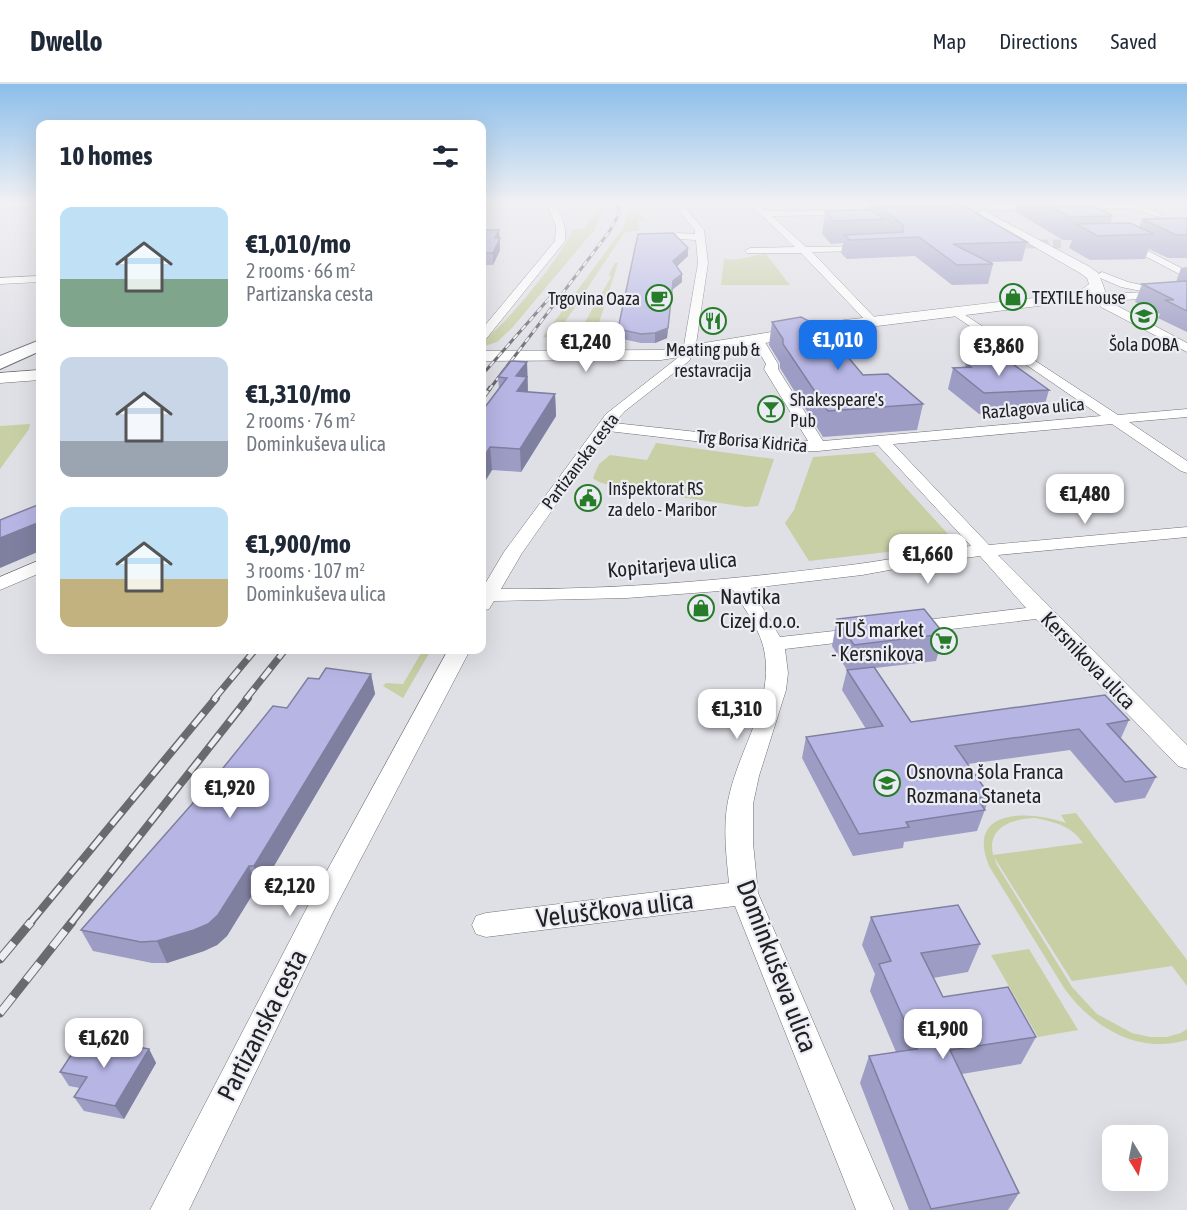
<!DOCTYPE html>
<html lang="en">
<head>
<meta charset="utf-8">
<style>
	body { margin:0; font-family:"Asap Condensed",sans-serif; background:#f2f2f3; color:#1f2937; height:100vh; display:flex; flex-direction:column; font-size:22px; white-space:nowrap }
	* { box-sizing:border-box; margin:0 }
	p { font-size:20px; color:#747a83 }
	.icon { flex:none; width:33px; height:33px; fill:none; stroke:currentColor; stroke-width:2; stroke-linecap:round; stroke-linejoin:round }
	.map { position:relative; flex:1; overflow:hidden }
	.panel { position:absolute; left:36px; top:36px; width:450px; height:534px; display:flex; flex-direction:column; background:#fff; border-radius:12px; box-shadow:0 6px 24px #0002 }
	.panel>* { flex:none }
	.needle { width:39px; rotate:170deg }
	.controls { position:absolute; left:1102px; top:1041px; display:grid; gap:12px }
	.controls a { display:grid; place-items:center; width:66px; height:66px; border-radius:12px; background:#fff; box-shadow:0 6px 24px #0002; font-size:30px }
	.price { position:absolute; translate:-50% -51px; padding:0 14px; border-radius:12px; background:#fff; color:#222; font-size:20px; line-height:39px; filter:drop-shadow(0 2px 3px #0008) }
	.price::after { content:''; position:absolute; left:50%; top:36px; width:18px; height:14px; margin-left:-9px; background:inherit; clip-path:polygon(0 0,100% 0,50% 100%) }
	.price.current { background:#1a73e8; color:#fff }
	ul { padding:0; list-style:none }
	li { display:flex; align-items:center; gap:18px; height:150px; padding:0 24px }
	li span { display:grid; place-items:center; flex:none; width:168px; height:120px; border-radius:12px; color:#555 }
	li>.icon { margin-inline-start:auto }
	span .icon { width:72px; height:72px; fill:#fffc; stroke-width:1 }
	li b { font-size:26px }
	h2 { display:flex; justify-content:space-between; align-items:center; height:72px; padding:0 24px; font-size:26px }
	header { display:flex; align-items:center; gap:36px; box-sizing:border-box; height:84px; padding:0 30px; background:#fff; border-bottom:2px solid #e0e1e3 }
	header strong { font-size:28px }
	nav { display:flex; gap:33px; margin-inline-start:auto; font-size:21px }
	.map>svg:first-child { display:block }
</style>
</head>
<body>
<header>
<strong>Dwello</strong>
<nav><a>Map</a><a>Directions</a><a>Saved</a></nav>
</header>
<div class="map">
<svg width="1187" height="1126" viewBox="0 0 1187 1126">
	<rect width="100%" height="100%" fill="#dfdfe6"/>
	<g fill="#c8cfa4" fill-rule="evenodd">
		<path d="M 594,118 L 603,118 L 606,124 L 594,146 L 512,244 L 497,258 L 482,263 L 482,256 C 499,250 568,165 572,146 L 584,144 L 597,126 Z"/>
		<polygon points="627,118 657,121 661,128 641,129 646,137 638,137 640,146 624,149 559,247 576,252 597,252 601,257 618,255 627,259 548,261 552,254 543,253 624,143 630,121"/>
		<path d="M 766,170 L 790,201 L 721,201 L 724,175 C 739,177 752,171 766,170 Z"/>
		<polygon points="615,179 618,179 599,239 602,242 593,245 580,244 579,240 585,238 611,193 609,190"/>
		<polygon points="30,340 29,345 0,385 0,342"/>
		<path d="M 656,359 L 774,375 L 758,422 L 746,423 L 635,406 C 623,399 603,404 593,394 L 599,380 L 610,371 L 647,376 Z"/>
		<polygon points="879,368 874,369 957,460 809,477 785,439 794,426 813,373"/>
		<polygon points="423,566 431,566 403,614 383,602 386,599 403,600"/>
		<path d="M 1076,729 L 1187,876 L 1187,902 L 1172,882 L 1072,897 L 994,773 L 997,781 L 1072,903 L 1097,930 L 1132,949 L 1150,953 L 1167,953 L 1181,949 L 1187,945 L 1187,956 C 1138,971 1092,943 1064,904 L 989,782 C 965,724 1029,726 1066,739 L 1061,731 ZM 1035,734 C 1055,738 1072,742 1083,759 L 993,771 C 987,743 1011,735 1035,734 Z"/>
		<polygon points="1029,865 1078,946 1038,953 991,871"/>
	</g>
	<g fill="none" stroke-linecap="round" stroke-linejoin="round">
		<polyline stroke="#b9b9bf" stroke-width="9" stroke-dasharray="9 4.5" stroke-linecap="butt" points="1026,160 1061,160"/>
		<defs>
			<g id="minor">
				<polygon points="40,118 40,122 0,124 0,120"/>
				<path d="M 546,118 L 554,118 C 561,131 567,142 565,157 L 486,255 L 482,255 L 482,245 L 555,157 L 556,142 Z"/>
				<path d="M 672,118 L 725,118 L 721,120 L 683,121 L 704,146 L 708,179 L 695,267 L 689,277 L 625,327 L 614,339 L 781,357 L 808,357 L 764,285 L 766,280 L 752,256 L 758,252 L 762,253 L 778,280 L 778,285 L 823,357 L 1101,332 L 952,230 L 952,226 L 956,225 L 1118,331 L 1187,325 L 1187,333 L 1129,338 L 1187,377 L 1187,389 L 1181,387 L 1112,340 L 893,360 L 989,461 L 1187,443 L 1187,453 L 998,471 L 1187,661 L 1187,685 L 1178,682 L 1036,535 L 909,550 L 902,548 L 899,544 L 902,540 L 909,538 L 1026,524 L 980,472 L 933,478 L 862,491 L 751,504 L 780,553 L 861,544 L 868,546 L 871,550 L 868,554 L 861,556 L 785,565 L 788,589 L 786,606 L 759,692 L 753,720 L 753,759 L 758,809 L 894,1126 L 856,1126 L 735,822 L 486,853 L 476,850 L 472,841 L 476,832 L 486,829 L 729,799 C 726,770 722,737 730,708 C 741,663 772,619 765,571 C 762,547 745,526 733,506 L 627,514 L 494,517 L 489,525 L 482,527 L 482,505 L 504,468 L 606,330 L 680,272 L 683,267 L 698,179 L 696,156 L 678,155 L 673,152 L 678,149 L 695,150 L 695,146 ZM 608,347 L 781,367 L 818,367 L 878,361 L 971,462 C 933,466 896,475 858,480 C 740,495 621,506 501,505 L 522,469 Z"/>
				<polygon points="747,118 756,118 766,127 857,126 857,130 854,131 772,132 806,163 873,162 873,166 870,167 812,168 877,236 877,240 869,240 801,169 747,169 745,167 750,164 795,163"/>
				<polygon points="1133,119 1162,130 1158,133 1132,124 990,126 986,123 990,120"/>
				<polygon points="1121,153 1187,187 1187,194 1118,158 1116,156"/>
				<polygon points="1102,188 1128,198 1151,203 1152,205 1149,208 1187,206 1187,212 1108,217 1187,259 1187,268 1101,223 1097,217 1091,216 1091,212 1095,211 1091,199 1096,196 1103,201 1106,210 1146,208 1121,203 1098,193 1097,191"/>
				<polygon points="40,192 40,198 0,200 0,194"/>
				<polygon points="40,476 40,489 0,506 0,493"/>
				<polygon points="448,566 470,566 333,828 189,1126 150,1126 312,814"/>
			</g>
			<g id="major">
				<polygon points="983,126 1090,183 1098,189 1103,201 1092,213 1079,217 845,246 661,276 482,277 482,267 661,266 845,236 1077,209 1089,200 1087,194 1080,189 979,131 979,127"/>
				<polygon points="40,286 40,296 0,299 0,289"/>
			</g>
			<polygon id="highway" points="40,256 40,267 0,285 0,272"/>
		</defs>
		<use href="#minor" stroke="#6f6f75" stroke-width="1"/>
		<use href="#major" stroke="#6f6f75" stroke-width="1"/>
		<use href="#highway" stroke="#6f6f75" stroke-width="2"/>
		<use href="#minor" fill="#fff" fill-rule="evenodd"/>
		<use href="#major" fill="#fff" fill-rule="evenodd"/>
		<use href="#highway" fill="#fff" fill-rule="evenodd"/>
		<defs>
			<g id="rail-far4">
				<polyline points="482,291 552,211"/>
				<polyline points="489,306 609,148 619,130 618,118"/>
			</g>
			<polyline id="rail-far3" points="482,315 490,304"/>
			<g id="rail-far2">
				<polyline points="214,615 255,566"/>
				<polyline points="246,615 285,566"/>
			</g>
			<g id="rail-far1">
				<polyline points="30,839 216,614"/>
				<polyline points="71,839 248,614"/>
			</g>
			<g id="rail">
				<polyline points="0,875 31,838"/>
				<polyline points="0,929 72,838"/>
			</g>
		</defs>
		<use href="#rail-far4" stroke="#6a6a6e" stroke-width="3"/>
		<use href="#rail-far3" stroke="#6a6a6e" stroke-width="4.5"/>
		<use href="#rail-far2" stroke="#6a6a6e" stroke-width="7"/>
		<use href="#rail-far1" stroke="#6a6a6e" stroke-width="8"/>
		<use href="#rail" stroke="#6a6a6e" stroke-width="9"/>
		<use href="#rail-far4" stroke="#ececf4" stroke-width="2" stroke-dasharray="6" stroke-linecap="butt"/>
		<use href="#rail-far3" stroke="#ececf4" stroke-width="3" stroke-dasharray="10" stroke-linecap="butt"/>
		<use href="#rail-far2" stroke="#ececf4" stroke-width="4.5" stroke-dasharray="13" stroke-linecap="butt"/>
		<use href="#rail-far1" stroke="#ececf4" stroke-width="5" stroke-dasharray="16" stroke-linecap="butt"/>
		<use href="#rail" stroke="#ececf4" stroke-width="7" stroke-dasharray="21" stroke-linecap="butt"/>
	</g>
	<g fill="#9d9cc4">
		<polygon points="870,118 957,118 1027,158 1022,177 989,178 993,180 988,200 952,201 915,172 847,175 841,169 843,159 831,160 822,150 825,127 868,126"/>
		<polygon points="1018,118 1086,118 1113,132 1110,140 1139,144 1142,135 1187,134 1187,174 1168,174 1149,165 1145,175 1090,176 1069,164 1072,156 1063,156 1016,128"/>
		<polygon points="482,146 499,146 500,166 493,181 482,181"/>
		<polygon points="688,164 688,172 677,182 682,198 672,206 667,254 655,259 641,259 618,254 618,245"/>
		<polygon points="1187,183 1187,248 1158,234 1160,230 1135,218 1142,200 1176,198 1181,184"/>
		<polygon points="772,238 844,273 863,291 923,320 917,346 823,353 780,284 780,279 769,261"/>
		<polygon points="527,278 528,308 555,310 556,332 521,388 492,386 482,402 482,327 499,305 498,293"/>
		<polygon points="966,279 1049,306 1043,327 979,330 948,305 953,284 965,284"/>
		<polygon points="837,535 944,550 936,577 875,584 911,638 1129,636 1121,654 1156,693 1145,714 1115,719 1070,666 968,680 990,712 977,747 904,758 903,764 853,772 802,674 806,653 866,645 842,606 847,586 832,562"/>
		<polygon points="371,590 375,610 261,804 257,803 227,852 217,861 204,867 167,879 152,879 93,867 81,846 319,595"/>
		<polygon points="871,833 980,860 968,888 933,894 943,913 1036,953 1021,980 962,990 1019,1109 1008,1126 909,1126 860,999 869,972 896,968 870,907 875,890 862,861"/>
		<polygon points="149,965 156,979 124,1035 84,1027 74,1013 80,1004 69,1002 60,988"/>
	</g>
	<g fill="#7f7fa0">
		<polygon points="499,146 500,166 493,181 493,169 495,154"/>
		<polygon points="688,164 688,172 673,186 673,177"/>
		<polygon points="682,190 682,198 672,206 667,254 655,259 655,249 673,197"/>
		<polygon points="527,278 528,314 518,328 516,292"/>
		<polygon points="555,310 556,332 521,388 520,365"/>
		<polygon points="490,363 492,386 482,402 482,376"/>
		<polygon points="40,438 40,467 0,484 0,454"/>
		<polygon points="371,590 375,610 261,804 254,782"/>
		<polygon points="249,782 257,803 227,852 217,861 204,867 167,879 157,857"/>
		<polygon points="149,965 156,979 124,1035 115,1022"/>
	</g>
	<g fill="#b6b5e4" stroke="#7f7fa0" stroke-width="1.5">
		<polygon points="874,118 957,118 1027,158 953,160 993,180 957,181 919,153 850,156 844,151 903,148 903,141"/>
		<polygon points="1041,118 1086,118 1113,132 1070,133"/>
		<polygon points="871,126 884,135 834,137 825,127"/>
		<polygon points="1187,134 1187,151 1176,151 1142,135"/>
		<polygon points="1130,139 1154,150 1098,152 1076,140"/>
		<polygon points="482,146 499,146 495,154 500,154 493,169 482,169"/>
		<polygon points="673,149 688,164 673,177 682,190 673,197 668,244 655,249 641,250 618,245 638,150"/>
		<polygon points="1186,197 1187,198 1187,227 1165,216 1174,216 1142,200"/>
		<polygon points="801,233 822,244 844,273 848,273 863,291 888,290 923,320 828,327 783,260 783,255 772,238"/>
		<polygon points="1007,276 1049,306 984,309 953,284 971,283 966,279"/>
		<polygon points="511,277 527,278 516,292 527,293 517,307 555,310 520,365 490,363 482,376 482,327 507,294 498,293"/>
		<polygon points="40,420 40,438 0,454 0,436"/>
		<polygon points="924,525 944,550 854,561 837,535"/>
		<polygon points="874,583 911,638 1105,611 1129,636 1107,640 1156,693 1125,698 1079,645 955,662 990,712 977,714 985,726 906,738 909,743 859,750 806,653 883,642 847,586"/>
		<polygon points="326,584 371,590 254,782 249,782 218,831 208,840 194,846 157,857 141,858 81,846 215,694 273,622 287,624 308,594 319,595"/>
		<polygon points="958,821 980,860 921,869 943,913 1008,903 1036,953 950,966 1019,1109 931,1125 869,972 917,965 879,880 891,877 871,833"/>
		<polygon points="83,953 149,965 115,1022 74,1013 87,993 60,988"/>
	</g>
	<linearGradient id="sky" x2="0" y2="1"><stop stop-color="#8bbeea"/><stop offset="0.43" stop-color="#f1f1f4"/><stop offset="1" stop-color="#f1f1f4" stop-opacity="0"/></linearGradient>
	<rect width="1187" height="276" fill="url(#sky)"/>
	<defs>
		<symbol id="shop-ring" viewBox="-11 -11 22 22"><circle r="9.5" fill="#ececf4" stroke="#277c29" stroke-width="1.5"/><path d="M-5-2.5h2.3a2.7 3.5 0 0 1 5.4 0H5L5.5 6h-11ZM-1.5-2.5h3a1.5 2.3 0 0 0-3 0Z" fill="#277c29"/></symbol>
		<symbol id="cafe-ring" viewBox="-11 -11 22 22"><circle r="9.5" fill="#ececf4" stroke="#277c29" stroke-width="1.5"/><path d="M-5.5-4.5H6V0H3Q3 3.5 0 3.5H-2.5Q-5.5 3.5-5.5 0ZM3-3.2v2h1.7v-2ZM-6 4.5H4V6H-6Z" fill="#277c29"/></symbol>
		<symbol id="school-ring" viewBox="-11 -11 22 22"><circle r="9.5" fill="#ececf4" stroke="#277c29" stroke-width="1.5"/><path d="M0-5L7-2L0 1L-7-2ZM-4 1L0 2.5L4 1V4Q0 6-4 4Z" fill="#277c29"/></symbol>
		<symbol id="restaurant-ring" viewBox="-11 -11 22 22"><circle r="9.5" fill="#ececf4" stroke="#277c29" stroke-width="1.5"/><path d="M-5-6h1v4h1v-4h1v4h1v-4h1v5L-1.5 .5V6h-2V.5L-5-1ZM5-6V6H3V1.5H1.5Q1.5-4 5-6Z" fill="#277c29"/></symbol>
		<symbol id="bar-ring" viewBox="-11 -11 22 22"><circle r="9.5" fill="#ececf4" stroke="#277c29" stroke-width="1.5"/><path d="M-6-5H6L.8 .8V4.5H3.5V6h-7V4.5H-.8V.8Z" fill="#277c29"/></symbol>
		<symbol id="civic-ring" viewBox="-11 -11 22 22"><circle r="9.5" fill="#ececf4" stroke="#277c29" stroke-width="1.5"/><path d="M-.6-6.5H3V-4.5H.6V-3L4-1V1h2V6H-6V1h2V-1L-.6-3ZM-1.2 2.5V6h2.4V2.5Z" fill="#277c29"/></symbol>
		<symbol id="supermarket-ring" viewBox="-11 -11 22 22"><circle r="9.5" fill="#ececf4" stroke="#277c29" stroke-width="1.5"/><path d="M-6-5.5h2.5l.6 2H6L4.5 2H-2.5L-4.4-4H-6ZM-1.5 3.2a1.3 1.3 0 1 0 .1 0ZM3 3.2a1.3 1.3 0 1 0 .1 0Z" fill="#277c29"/></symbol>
	</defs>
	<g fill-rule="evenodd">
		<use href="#shop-ring" x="998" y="198" width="30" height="30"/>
		<use href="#cafe-ring" x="644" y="199" width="30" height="30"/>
		<use href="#school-ring" x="1129" y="217" width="30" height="30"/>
		<use href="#restaurant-ring" x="698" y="222" width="30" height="30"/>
		<use href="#bar-ring" x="756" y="310" width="30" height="30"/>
		<use href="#civic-ring" x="573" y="399" width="30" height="30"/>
		<use href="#shop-ring" x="686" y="509" width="30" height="30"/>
		<use href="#supermarket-ring" x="929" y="542" width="30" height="30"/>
		<use href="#school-ring" x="872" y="684" width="30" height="30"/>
	</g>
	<g text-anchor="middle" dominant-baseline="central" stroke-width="4.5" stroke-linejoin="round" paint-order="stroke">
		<g font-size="18" fill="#222224" stroke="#ececf4" text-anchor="start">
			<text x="1032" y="213">TEXTILE house</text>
			<text x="640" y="214" text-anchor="end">Trgovina Oaza</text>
			<text x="1144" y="260" text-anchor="middle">Šola DOBA</text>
			<text x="713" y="265" text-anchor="middle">Meating pub &amp;<tspan x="713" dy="21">restavracija</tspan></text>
			<text x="790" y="315">Shakespeare's<tspan x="790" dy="21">Pub</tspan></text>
			<text x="608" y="404">Inšpektorat RS<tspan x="608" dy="21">za delo - Maribor</tspan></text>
		</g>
		<g font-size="18" fill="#222224" stroke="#ececf4">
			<text transform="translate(1033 324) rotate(-5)">Razlagova ulica</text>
			<text transform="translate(752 357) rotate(5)">Trg Borisa Kidriča</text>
			<text transform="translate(580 377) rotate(-53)">Partizanska cesta</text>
		</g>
		<g font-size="21" fill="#222224" stroke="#ececf4">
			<text transform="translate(672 480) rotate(-5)">Kopitarjeva ulica</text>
			<text transform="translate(1089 576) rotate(46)">Kersnikova ulica</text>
		</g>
		<g font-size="21" fill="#222224" stroke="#ececf4" text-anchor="start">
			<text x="720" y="512">Navtika<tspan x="720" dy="24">Cizej d.o.o.</tspan></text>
			<text x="924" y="545" text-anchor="end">TUŠ market<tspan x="924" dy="24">- Kersnikova</tspan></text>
			<text x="906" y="687">Osnovna šola Franca<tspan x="906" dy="24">Rozmana Staneta</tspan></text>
		</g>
		<g font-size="26" fill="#222224" stroke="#ececf4">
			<text transform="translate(615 825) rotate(-7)">Veluščkova ulica</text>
			<text transform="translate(777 882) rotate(69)">Dominkuševa ulica</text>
			<text transform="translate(262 941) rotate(-63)">Partizanska cesta</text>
		</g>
	</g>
</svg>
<div class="controls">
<a><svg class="needle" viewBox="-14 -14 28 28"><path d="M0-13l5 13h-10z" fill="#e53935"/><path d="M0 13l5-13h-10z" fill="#747a83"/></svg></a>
</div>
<b class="price current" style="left:838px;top:287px">€1,010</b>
<b class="price" style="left:586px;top:289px">€1,240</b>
<b class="price" style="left:999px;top:293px">€3,860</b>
<b class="price" style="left:1085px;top:441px">€1,480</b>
<b class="price" style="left:928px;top:501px">€1,660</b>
<b class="price" style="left:737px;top:656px">€1,310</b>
<b class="price" style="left:230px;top:735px">€1,920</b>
<b class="price" style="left:290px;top:833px">€2,120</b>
<b class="price" style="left:943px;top:976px">€1,900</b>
<b class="price" style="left:104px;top:985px">€1,620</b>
<section class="panel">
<h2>10 homes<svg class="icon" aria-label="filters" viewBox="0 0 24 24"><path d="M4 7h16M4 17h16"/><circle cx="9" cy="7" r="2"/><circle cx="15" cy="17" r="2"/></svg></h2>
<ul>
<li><span style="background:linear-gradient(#bfe0f5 60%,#7fa58c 0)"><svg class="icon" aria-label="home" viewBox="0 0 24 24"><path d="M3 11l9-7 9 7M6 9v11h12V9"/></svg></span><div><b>€1,010/mo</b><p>2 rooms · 66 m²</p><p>Partizanska cesta</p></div></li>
<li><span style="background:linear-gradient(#c9d6e8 70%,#9aa5b1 0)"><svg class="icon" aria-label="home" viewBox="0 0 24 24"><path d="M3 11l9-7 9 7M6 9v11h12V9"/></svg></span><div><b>€1,310/mo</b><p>2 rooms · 76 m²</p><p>Dominkuševa ulica</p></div></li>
<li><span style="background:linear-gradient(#bfe0f5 60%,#c2b280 0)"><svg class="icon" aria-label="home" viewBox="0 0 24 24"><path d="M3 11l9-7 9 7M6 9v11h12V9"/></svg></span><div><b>€1,900/mo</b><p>3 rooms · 107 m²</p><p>Dominkuševa ulica</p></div></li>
</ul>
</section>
</div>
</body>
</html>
